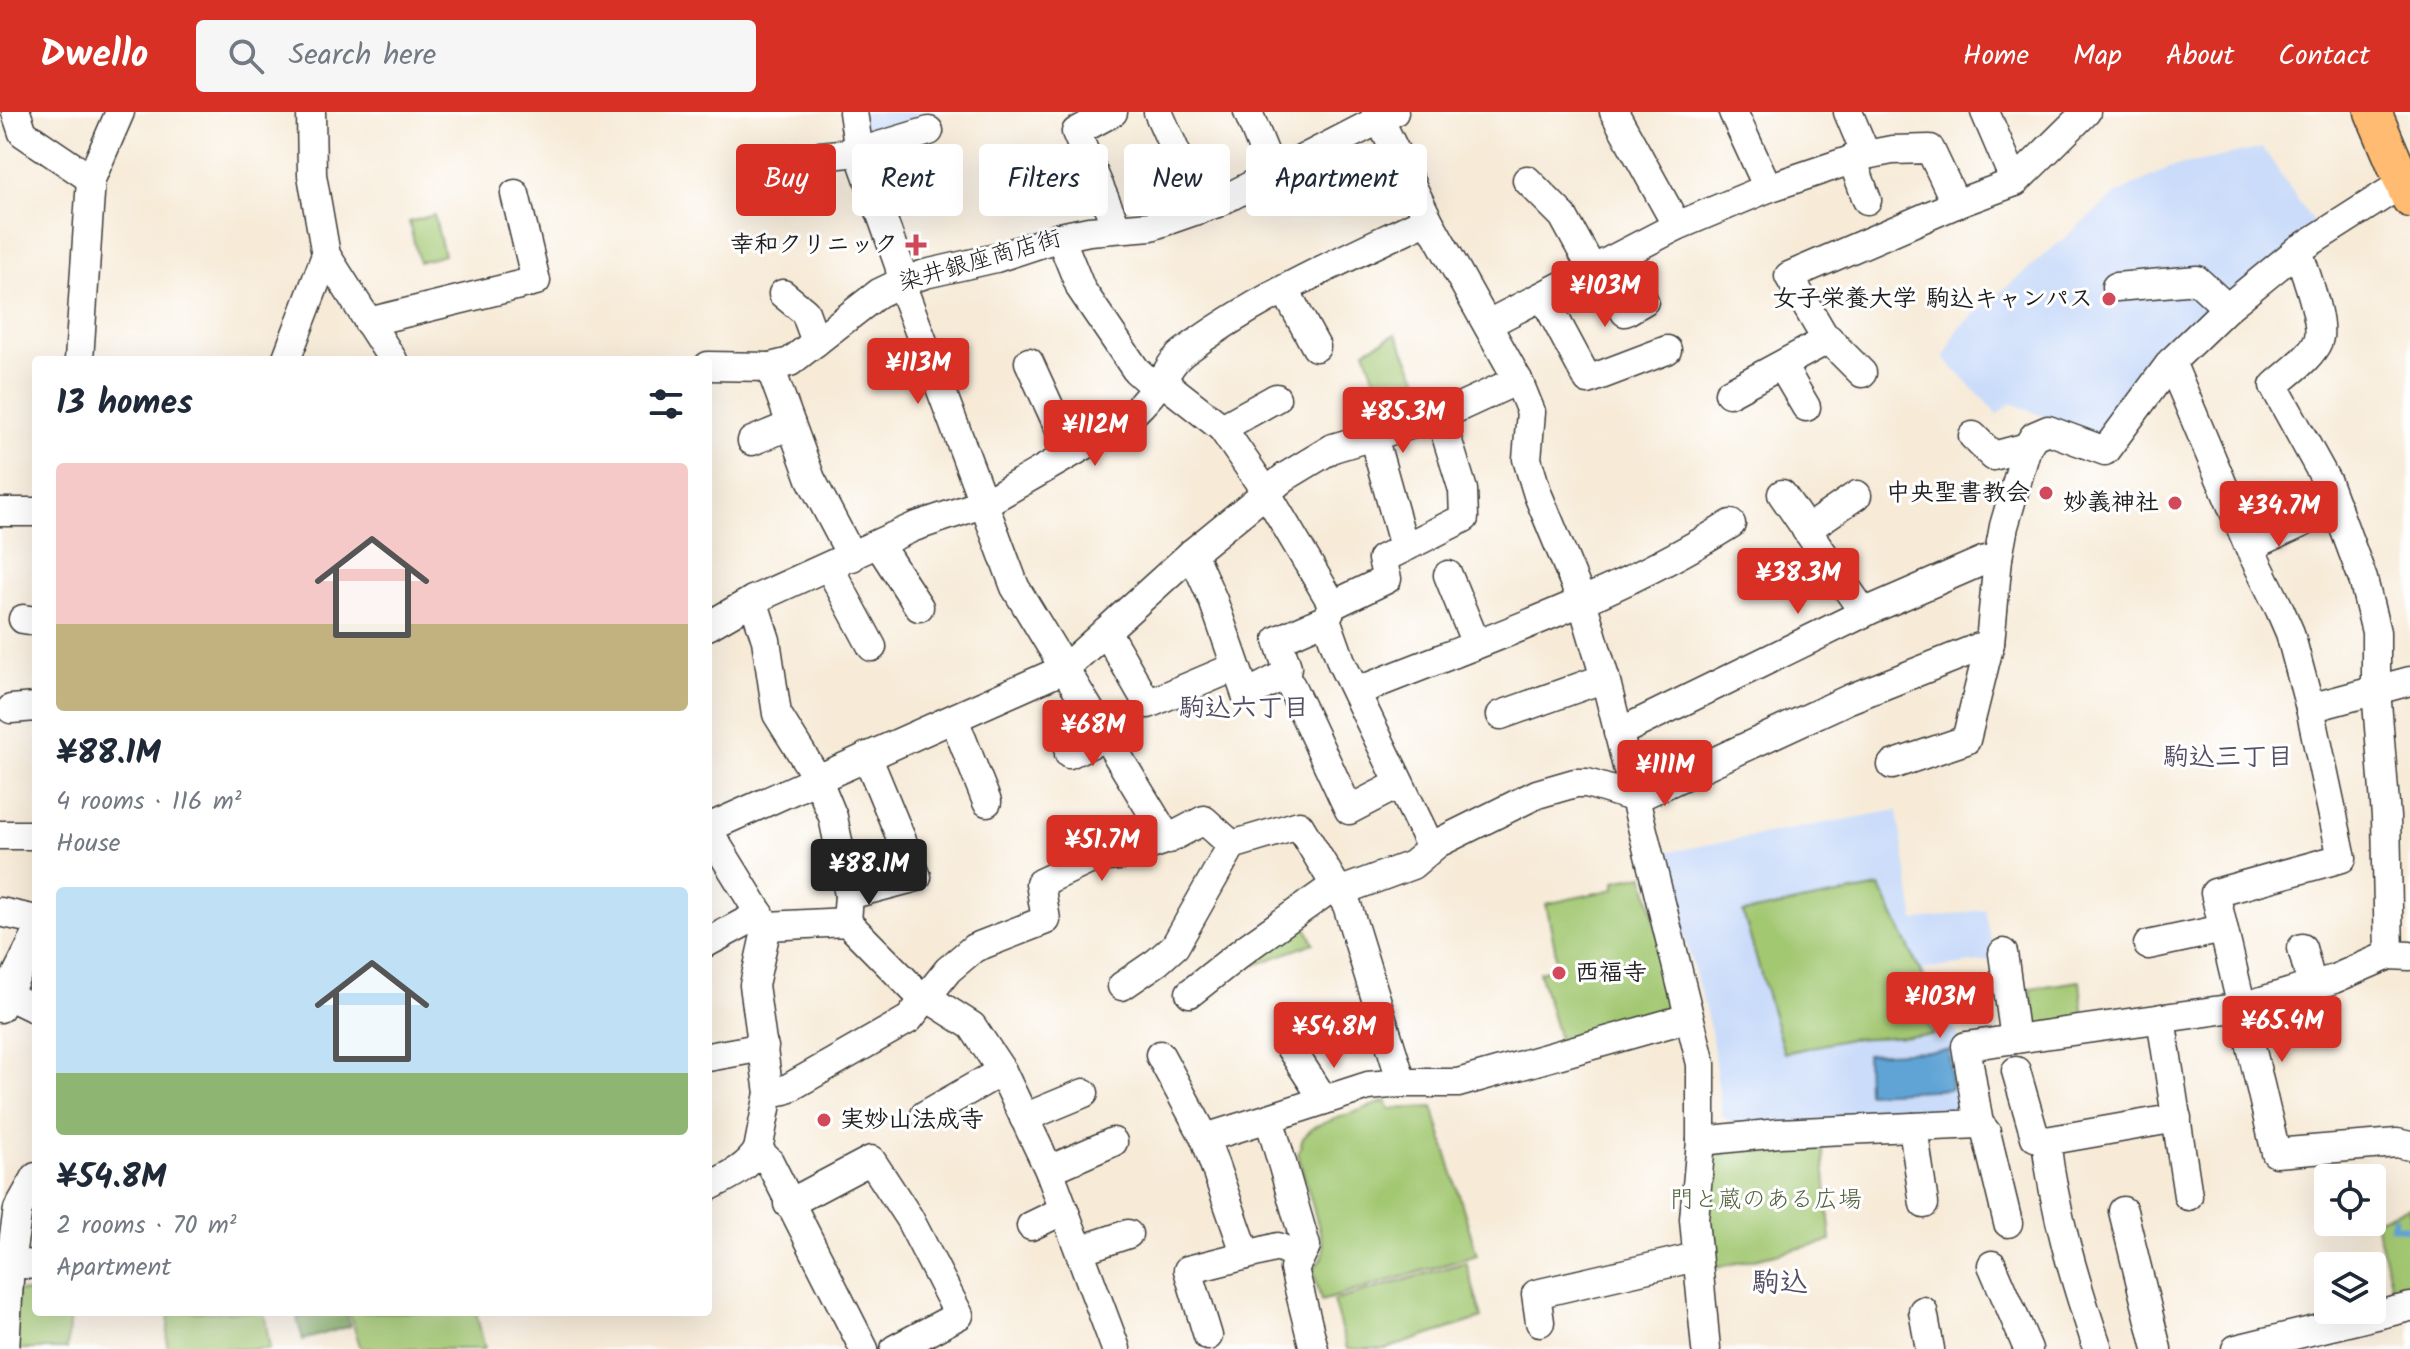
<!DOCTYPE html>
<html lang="en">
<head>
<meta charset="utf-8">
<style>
	body { margin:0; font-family:Kalam,"Klee One",sans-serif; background:#f6f6f7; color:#1f2937; height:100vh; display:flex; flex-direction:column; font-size:30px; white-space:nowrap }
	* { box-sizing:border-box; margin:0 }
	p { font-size:26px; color:#747a83 }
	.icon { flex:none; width:44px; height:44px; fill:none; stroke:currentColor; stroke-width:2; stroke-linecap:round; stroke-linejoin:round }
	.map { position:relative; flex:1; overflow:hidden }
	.details { position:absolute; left:32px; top:244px; width:680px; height:960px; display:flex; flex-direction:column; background:#fff; border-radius:8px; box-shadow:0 8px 32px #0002 }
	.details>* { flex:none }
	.banner { position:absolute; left:736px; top:32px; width:760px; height:72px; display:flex; gap:16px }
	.tools { position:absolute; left:2314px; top:1052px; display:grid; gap:16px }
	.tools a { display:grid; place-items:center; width:72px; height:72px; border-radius:8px; background:#fff; box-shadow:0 8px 32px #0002; font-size:40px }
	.price { position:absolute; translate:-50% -68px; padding:0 18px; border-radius:8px; background:#d93025; color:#fff; font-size:26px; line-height:52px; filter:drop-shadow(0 2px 4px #0008) }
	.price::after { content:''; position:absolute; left:50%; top:48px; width:24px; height:18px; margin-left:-12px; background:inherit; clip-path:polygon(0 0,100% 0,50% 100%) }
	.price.on { background:#222; color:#fff }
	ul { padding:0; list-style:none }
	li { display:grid; align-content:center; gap:16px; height:424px; padding:0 24px }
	li span { display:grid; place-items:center; height:248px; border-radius:8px; color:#555 }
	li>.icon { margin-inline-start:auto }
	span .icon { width:144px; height:144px; fill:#fffc; stroke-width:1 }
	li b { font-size:34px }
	h2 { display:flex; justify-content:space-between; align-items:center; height:96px; padding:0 24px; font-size:34px }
	.chip { padding:0 28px; border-radius:8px; background:#fff; box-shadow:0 8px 32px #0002; font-size:28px; line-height:72px }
	.chip.on { background:#d93025; color:#fff }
	header { display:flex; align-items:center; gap:48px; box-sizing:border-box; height:112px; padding:0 40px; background:#d93025; color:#fff }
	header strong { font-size:38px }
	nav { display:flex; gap:44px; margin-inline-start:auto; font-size:28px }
	.search { width:560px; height:72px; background:#f6f6f7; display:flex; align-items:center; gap:20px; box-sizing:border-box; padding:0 28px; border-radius:8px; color:#747a83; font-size:30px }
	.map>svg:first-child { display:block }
</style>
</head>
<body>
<header>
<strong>Dwello</strong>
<div class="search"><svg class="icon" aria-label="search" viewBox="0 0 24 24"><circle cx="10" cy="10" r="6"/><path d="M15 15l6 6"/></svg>Search here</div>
<nav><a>Home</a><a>Map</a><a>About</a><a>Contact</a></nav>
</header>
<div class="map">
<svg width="2410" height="1237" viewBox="0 0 2410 1237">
	<rect width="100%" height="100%" fill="#fff"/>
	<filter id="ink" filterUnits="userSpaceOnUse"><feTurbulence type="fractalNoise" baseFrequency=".0125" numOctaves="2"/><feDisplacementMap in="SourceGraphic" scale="16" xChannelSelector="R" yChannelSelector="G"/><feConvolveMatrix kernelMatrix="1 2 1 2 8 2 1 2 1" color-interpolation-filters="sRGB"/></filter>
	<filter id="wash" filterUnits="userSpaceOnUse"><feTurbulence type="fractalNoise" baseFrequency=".006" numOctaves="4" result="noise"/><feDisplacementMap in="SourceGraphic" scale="32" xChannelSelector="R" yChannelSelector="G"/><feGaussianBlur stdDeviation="1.8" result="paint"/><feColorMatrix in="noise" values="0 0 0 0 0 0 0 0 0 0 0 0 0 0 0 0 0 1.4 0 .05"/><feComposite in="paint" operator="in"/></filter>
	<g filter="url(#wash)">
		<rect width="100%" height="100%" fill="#f7ebd8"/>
		<g fill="#cadcf9">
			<polygon points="860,0 938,0 939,13 869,30"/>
			<polygon points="2263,36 2314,112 2107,321 2096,326 2011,291 1998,303 1944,246 1958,216 2115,83 2168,56"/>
			<polygon points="1897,698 1915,809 1985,797 1995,848 1922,858 1960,927 1971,1000 1737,1018 1722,1003 1711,919 1662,741"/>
		</g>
		<g fill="#a3c872" stroke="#607247" stroke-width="2">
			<polygon points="434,103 444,143 419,150 409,110"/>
			<polygon points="1396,222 1433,298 1396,311 1382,272 1377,273 1365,238"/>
			<polygon points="1644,763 1674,891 1671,896 1560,931 1539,860 1556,856 1555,836 1546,792 1615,777 1615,769"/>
			<polygon points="1880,775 1939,899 1925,908 1934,923 1849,927 1784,941 1743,801"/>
			<polygon points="1301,804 1314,831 1226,864"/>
			<polygon points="2080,869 2084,907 2031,913 2019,902 2034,900 2031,876"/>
			<polygon points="1386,989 1390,997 1433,995 1477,1143 1321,1189 1313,1157 1323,1145 1324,1134 1298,1042 1303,1026 1315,1014"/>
			<polygon points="1822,1027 1831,1129 1715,1156 1708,1120 1713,1048 1720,1040"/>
			<polygon points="2410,1095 2410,1181 2394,1184 2375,1107"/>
			<polygon points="1466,1150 1482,1206 1386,1237 1347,1237 1333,1189"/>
			<polygon points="17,1179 36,1181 36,1200 70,1200 67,1237 13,1237"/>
			<polygon points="169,1200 264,1200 270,1237 167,1237"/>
			<polygon points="349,1200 476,1200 485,1237 361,1237"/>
		</g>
		<polygon fill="#82ac64" stroke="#4f6440" stroke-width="2" points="318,1200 346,1200 350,1214 303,1228 297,1206"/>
		<polygon fill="#61a4d5" stroke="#3e6078" stroke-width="2" points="1949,938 1951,977 1867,981 1866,942"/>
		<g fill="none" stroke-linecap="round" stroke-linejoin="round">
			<polyline stroke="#61a4d5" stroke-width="7" points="2394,1106 2392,1114 2410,1117"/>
		</g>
	</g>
	<g filter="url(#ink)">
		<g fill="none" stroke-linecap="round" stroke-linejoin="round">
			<defs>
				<g id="minor">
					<polyline points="16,0 23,21 91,67"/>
					<polyline points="311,0 312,63 326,143 393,248"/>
					<polyline points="853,0 859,40 899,153 905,182 1015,475 1168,727"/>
					<polyline points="1113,0 1076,20 1117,116"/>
					<polyline points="1158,0 1201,97"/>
					<polyline points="1248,0 1273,62"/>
					<polyline points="1376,0 1428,107 1518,268 1531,300 1527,347 1538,383 1582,489 1605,566 1701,952 1701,1029 1694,1107 1706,1237"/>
					<polyline points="1614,0 1677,114"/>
					<polyline points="1733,0 1768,76"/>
					<polyline points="1848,0 1866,43"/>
					<polyline points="1985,0 2015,70"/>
					<polyline points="1852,47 1867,88"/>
					<polyline points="772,49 859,40 929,19"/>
					<polyline points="1527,68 1563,104 1592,157"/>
					<polyline points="1060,125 1081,177 1136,258 1156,276"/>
					<path d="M 2298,138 C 2304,158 2325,211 2318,229 C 2311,246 2288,261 2274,274 L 2327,370 L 2363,467 L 2376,520 L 2376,577 L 2386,705 L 2389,843"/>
					<polyline points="1599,153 1625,200 1644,189"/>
					<polyline points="2116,175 2197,168 2227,196"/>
					<polyline points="1285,178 1316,235"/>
					<polyline points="783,182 805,200 816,230"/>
					<polyline points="1543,184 1588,268 1667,238"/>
					<polyline points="368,210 536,169 515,82"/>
					<polyline points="1488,212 1677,114 1768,76 1866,43 1892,38 1930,37 1956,92"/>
					<polyline points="79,248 91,67 120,0"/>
					<polyline points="286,248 326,143"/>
					<polyline points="1029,250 1070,340"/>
					<polyline points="2171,250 2249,435 2280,498 2290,521 2310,596 2410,569"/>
					<polyline points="708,254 770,255 790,250 879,181 902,170 925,162 996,146 1060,125 1089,119 1151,114 1217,91 1394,0"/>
					<polyline points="1782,254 1806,295"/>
					<polyline points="770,255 811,367 852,445"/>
					<polyline points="1862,261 1823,222 1789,164 1956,92 2015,70 2086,0"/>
					<polyline points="1162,269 1222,316 1266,380 1333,493"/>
					<polyline points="1729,281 1829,227"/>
					<polyline points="1222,316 1276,286"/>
					<polyline points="1373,324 1404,435"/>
					<polyline points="1973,324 1993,344 2027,335"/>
					<polyline points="752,329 791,313"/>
					<polyline points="1782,382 1864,501"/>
					<polyline points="0,400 36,400"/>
					<polyline points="1806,418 1857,383"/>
					<polyline points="879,433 919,495"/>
					<polyline points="2249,435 2337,395"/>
					<polyline points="1192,441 1213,488 1246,583 1286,562 1287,555 1278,528 1326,507 1333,493 1387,467 1382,447 1464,406 1463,378 1440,304"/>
					<polyline points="829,455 872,535"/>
					<polyline points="1448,463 1476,532"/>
					<polyline points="753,488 766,528 777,602 817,666 833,705 849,783 847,810"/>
					<polyline points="23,507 36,509"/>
					<polyline points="1326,507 1342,552 1431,736"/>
					<path d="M 708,514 L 753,488 L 914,415 L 985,391 L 1120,313 C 1134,301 1147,288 1158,273 C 1168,261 1171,249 1184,240 C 1258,184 1345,147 1428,107"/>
					<polyline points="1106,519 1148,592 1235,555"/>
					<polyline points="1291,574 1349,698 1399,672"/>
					<path d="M 1356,580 C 1482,529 1615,485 1731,412"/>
					<polyline points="2310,596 2342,746 2215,781 2276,1041 2397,1031 2410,1034"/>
					<polyline points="11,597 36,595"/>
					<polyline points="1501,603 1605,566"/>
					<polyline points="954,607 987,690"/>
					<polyline points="1618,621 1870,498 1985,448 1998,446"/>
					<polyline points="1069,642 1105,625"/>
					<polyline points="1892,653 1966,628 1990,531"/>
					<polyline points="708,716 1064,557 1192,441 1285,365 1333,336 1440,304 1518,268"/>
					<polyline points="708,718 767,814 754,873 769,981 758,1038 769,1049 864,1237"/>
					<polyline points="0,723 36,723"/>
					<polyline points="849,783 917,765 867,644"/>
					<polyline points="0,800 36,808"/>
					<polyline points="767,814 847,810 925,889"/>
					<polyline points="708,830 760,802"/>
					<polyline points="2148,833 2223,817"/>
					<polyline points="2302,836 2312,874"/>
					<polyline points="2003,841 2015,927"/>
					<polyline points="1122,874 1157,850 1175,834 1232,733"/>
					<polyline points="1190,881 1248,835 1327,779 1344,778 1412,753 1438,731 1537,682 1575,671 1587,671 1636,686 1849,587 1990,531 1998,446 2004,414 2027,335 2034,324 2048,318 2105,339 2171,250 2227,196 2298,138 2403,71"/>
					<polyline points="7,883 36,897"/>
					<polyline points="928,886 972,914 1002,959 1049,1058 1116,1237"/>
					<polyline points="0,896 36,824"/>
					<polyline points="2161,906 2188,1084"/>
					<polyline points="1287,931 1324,988"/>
					<polyline points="1160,943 1205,1026 1269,1006"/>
					<polyline points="708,945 764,935"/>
					<path d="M 2016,959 L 2035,1025 L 2046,1029 C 2055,1103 2074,1167 2098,1237"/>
					<polyline points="769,981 785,978 909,907 948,858 974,836 1046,808 1040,771 1094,746 1119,744 1168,727 1204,708 1232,733 1299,713 1347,793 1402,971"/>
					<polyline points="925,1003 1002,959"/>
					<polyline points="1024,1006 1084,981"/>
					<polyline points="1979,1012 1986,1020 2008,1111"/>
					<polyline points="1913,1015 1924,1092"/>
					<polyline points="1205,1026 1246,1143"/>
					<polyline points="1701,1029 1779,1021 1979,1012 1966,934 2242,895 2334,867 2389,843 2410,844"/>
					<polyline points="2046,1029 2177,1006"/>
					<polyline points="1049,1058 1113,1030"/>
					<path d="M 708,1075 C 727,1065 747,1057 758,1038"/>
					<polyline points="788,1092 871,1048 909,1106 959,1203 895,1237"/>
					<polyline points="2123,1099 2157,1237"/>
					<polyline points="1031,1114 1064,1098"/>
					<polyline points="1080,1138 1128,1122"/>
					<polyline points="0,1150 36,1153"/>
					<polyline points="1992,1153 2028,1237"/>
					<polyline points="1923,1199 1930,1237"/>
					<polyline points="1540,1210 1536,1182 1696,1145"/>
					<polyline points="1208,1224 1188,1158 1278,1135 1300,1146"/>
					<polyline points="5,1237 10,1151 18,1097 36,1065"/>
					<polyline points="1314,1237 1294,1157 1306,1134 1269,1006 1368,974 1402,971 1458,971 1688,906"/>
					<polyline points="2236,1237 2410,1195"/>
				</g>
				<polyline id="major" points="2373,0 2410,87"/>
			</defs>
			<use href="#minor" stroke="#3d3b38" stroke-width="31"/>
			<use href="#major" stroke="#3d3b38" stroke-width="39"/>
			<use href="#minor" stroke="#fff" stroke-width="28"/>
			<use href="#major" stroke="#ffbb71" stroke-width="36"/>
		</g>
	</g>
	<g fill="#d1495b" stroke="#fff" stroke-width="3">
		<path d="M912 121h8v8h8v8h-8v8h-8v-8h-8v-8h8z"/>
		<circle cx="2109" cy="187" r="8"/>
		<circle cx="2046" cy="381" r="8"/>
		<circle cx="2175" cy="391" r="8"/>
		<circle cx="1559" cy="861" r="8"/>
		<circle cx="824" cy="1008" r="8"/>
	</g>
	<g text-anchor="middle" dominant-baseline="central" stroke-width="6" stroke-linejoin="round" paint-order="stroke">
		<g font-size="24" font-weight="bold" fill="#1c1c1c" stroke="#fff" text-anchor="end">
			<text x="898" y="133">幸和クリニック</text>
			<text x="2093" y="187">女子栄養大学 駒込キャンパス</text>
			<text x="2030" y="381">中央聖書教会</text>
			<text x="2159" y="391">妙義神社</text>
			<text x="1575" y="861" text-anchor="start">西福寺</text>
			<text x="840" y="1008" text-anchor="start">実妙山法成寺</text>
		</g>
		<g font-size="24" fill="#1c1c1c" stroke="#fff">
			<text transform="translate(980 149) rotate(-16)">染井銀座商店街</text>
		</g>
		<g font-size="24" fill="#52613e" stroke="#fff">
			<text x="1766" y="1088">門と蔵のある広場</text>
		</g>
		<g font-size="26" font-weight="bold" fill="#544e63" stroke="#fff">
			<text x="1244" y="597">駒込六丁目</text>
			<text x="2228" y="646">駒込三丁目</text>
		</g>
		<g font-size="28" font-weight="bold" fill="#544e63" stroke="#fff">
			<text x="1780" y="1171">駒込</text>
		</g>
	</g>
</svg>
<div class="tools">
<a><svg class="icon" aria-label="locate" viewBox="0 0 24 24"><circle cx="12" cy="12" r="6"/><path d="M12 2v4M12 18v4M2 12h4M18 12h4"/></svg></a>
<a><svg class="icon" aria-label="layers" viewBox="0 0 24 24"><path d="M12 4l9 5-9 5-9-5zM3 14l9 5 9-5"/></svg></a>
</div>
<b class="price" style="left:1605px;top:217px">¥103M</b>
<b class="price" style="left:918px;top:294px">¥113M</b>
<b class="price" style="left:1403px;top:343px">¥85.3M</b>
<b class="price" style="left:1095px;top:356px">¥112M</b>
<b class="price" style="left:2279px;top:437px">¥34.7M</b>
<b class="price" style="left:1798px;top:504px">¥38.3M</b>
<b class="price" style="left:1093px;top:656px">¥68M</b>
<b class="price" style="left:1665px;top:696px">¥111M</b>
<b class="price" style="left:1102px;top:771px">¥51.7M</b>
<b class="price on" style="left:869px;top:795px">¥88.1M</b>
<b class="price" style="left:1940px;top:928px">¥103M</b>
<b class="price" style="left:2282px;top:952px">¥65.4M</b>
<b class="price" style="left:1334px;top:958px">¥54.8M</b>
<div class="banner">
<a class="chip on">Buy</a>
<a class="chip">Rent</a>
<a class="chip">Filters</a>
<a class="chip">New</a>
<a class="chip">Apartment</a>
</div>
<section class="details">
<h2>13 homes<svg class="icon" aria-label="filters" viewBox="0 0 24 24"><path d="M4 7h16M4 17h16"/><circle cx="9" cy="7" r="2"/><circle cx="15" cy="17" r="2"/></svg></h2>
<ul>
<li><span style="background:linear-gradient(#f6c9c9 65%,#c2b280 0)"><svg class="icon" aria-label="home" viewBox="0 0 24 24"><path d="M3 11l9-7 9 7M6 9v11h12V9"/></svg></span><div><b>¥88.1M</b><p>4 rooms · 116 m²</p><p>House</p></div></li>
<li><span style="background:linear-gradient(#bfe0f5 75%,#8fb573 0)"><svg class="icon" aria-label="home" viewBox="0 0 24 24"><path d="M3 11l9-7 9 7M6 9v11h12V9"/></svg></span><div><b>¥54.8M</b><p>2 rooms · 70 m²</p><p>Apartment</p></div></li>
</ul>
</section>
</div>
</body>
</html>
